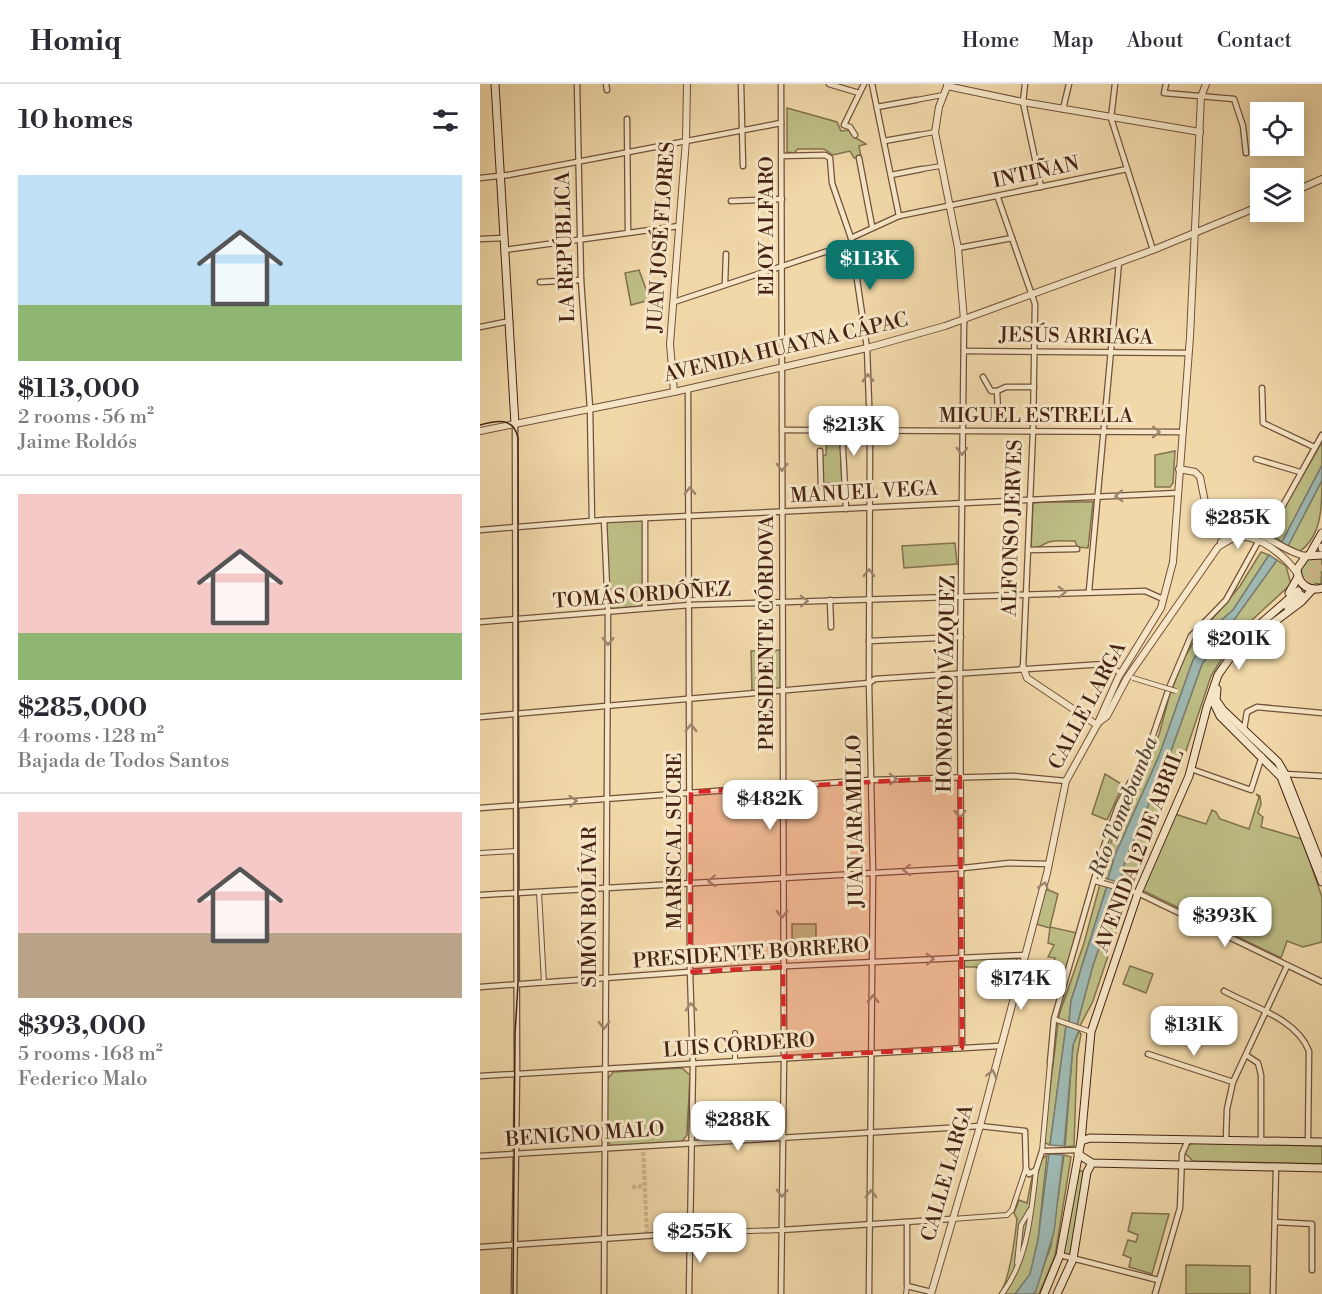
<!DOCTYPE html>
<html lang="en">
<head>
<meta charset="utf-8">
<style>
	body { margin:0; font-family:"Libre Bodoni",serif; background:#f7f7f7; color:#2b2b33; height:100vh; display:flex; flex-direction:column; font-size:22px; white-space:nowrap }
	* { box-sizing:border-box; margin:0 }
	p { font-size:20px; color:#7c7c81 }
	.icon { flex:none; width:33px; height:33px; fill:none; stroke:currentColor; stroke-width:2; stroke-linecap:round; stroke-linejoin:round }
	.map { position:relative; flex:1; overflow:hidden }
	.drawer { display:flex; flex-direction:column; background:#fff; width:480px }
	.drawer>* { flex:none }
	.fabs { position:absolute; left:770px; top:18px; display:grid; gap:12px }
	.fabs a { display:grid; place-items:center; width:54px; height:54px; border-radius:0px; background:#fff; box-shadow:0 3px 15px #0003; font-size:30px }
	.price { position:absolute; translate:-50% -51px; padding:0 14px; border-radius:12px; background:#fff; color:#222; font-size:20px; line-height:39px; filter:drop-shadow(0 2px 3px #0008) }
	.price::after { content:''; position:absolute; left:50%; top:36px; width:18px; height:14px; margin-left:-9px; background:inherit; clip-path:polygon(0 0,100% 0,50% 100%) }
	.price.current { background:#0f766e; color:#fff }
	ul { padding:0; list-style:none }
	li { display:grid; align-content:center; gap:12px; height:318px; padding:0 18px }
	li+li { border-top:2px solid #e1e1e2 }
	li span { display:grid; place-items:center; height:186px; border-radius:0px; color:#555 }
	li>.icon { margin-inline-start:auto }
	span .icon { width:108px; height:108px; fill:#fffc; stroke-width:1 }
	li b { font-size:26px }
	h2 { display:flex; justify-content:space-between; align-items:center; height:72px; padding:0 18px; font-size:26px }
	header { display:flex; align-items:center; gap:36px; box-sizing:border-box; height:84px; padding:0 30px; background:#fff; border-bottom:2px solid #e1e1e2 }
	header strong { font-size:28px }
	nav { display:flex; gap:33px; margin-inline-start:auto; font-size:21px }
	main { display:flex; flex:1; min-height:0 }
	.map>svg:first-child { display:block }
</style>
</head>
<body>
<header>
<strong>Homiq</strong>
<nav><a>Home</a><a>Map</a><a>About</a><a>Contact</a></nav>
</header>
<main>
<section class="drawer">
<h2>10 homes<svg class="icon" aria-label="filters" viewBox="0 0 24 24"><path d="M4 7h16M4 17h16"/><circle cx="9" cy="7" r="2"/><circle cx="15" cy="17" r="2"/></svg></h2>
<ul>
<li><span style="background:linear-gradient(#bfe0f5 70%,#8fb573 0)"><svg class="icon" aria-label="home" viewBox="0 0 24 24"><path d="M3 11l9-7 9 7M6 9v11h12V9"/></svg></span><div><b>$113,000</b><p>2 rooms · 56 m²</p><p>Jaime Roldós</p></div></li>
<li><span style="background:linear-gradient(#f6c9c9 75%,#8fb573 0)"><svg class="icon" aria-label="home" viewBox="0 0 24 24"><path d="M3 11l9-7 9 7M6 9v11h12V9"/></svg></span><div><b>$285,000</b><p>4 rooms · 128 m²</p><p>Bajada de Todos Santos</p></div></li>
<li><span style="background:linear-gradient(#f6c9c9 65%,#b9a48a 0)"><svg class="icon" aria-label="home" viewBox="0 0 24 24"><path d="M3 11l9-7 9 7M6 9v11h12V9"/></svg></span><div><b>$393,000</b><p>5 rooms · 168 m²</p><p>Federico Malo</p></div></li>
</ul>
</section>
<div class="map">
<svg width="842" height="1210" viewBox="0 0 842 1210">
	<rect width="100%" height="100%" fill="#f1d8a9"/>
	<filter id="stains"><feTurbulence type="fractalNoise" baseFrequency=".00333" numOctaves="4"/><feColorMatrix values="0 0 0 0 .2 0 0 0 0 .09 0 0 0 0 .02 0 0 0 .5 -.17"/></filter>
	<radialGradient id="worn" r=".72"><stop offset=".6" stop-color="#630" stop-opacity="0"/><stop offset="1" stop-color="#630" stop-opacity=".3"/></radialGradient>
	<g fill="#bdbe85" stroke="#82714d" stroke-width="1.5">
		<polygon points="307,24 357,38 361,47 369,46 374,53 386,60 379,62 381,73 374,74 370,67 353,71 344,65 318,65 314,69 307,68"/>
		<polygon points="159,186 170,216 151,221 145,189"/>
		<polygon points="360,349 362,399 342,399 341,372 346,371 347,350"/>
		<polygon points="842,358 842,381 802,458 791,450 795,440"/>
		<polygon points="695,367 693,399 690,403 675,403 675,371"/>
		<path d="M 842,396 C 842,421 842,452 820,467 L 808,462 Z"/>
		<path d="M 567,418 L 613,418 L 608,464 L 597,463 L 595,457 C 587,457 577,456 569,458 C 562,460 560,464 551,465 L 553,419 Z"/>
		<polygon points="163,436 164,522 130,525 126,438"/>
		<polygon points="475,459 477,480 424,484 422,462"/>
		<polygon points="781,468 789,471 753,526 737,540 713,576 679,672 635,771 628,795 621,793 639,729 679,651 689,613 704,574 716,554 760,502"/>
		<polygon points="829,474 842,474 841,500 828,499 822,492 821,484"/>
		<polygon points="797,476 806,482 811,500 758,549 731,592 701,682 652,797 648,801 640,799 645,777 691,667 722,580"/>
		<polygon points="301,566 301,606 272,609 271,567"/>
		<polygon points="625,690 643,701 627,736 612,730"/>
		<polygon points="776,710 780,712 781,720 778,729 783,733 781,743 822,755 842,813 842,858 823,863 807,857 801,874 662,806 695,730 726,740 732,726 736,728 740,735 769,745 779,713"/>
		<polygon points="620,800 627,802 591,917 589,938 579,935 579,931 604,859"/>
		<polygon points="566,805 578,810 570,843 597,849 582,897 570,894 575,874 568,873 574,861 568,859 570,844 556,840"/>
		<polygon points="640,805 648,809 648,812 613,917 600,942 597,941 613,881"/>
		<rect x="312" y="840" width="24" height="26"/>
		<polygon points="538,871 534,885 524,886 513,893 496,883 483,883 483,874"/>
		<polygon points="650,882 673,890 666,909 643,900"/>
		<polygon points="578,939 586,942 570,1061 565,1059 565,1047"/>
		<polygon points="599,947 601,950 597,972 594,1062 585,1063 593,961"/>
		<polygon points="202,984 210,991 207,1051 201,1059 133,1063 126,1056 127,996 133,988"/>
		<polygon points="712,1059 842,1062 842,1080 713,1077 705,1069 706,1064"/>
		<path d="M 567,1071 L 558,1156 L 550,1191 L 535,1210 L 519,1210 C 530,1198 535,1153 537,1135 L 534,1129 L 539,1116 L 547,1119 L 552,1093 L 558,1089 L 561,1076 Z"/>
		<polygon points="584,1071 591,1073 575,1172 559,1210 553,1210 571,1162"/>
		<polygon points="594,1086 607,1088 593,1175 580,1171"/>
		<polygon points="652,1129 689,1130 672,1190 649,1183 651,1174 643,1171 648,1156 656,1158 658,1151 648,1147"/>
		<polygon points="706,1181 770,1182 770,1210 706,1210"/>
	</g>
	<g fill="#9eb8b2" stroke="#7b7d73" stroke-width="1.5">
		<polygon points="842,381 842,396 808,462 802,458"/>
		<polygon points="789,471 797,476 722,580 691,667 645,777 640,799 628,795 635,771 679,672 713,576 737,540 753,526"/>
		<polygon points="627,802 640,805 613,881 597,941 589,938 591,917"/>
		<polygon points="586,942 599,946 593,961 584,1062 570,1061"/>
		<polygon points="569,1070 583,1071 574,1148 556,1207 553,1210 535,1210 550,1190 558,1156"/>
	</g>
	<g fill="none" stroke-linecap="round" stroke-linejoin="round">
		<g stroke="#cfb48b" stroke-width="4" stroke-dasharray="4 2" stroke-linecap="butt">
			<polyline points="163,1062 167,1151"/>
			<polyline points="152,1103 164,1102"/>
		</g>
		<g stroke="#cfb48b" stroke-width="7" stroke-dasharray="7 3.5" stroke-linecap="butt">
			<polyline points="818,507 829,492 841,466"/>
			<polyline points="821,511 834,497 842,481"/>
		</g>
		<defs>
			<g id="pedestrian">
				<polyline points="436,16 463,11"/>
				<polyline points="438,51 455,48"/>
				<polyline points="442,85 461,82"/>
				<polyline points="0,769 35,767"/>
				<polyline points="59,808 64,899"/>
				<polyline points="574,935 611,948"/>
				<polyline points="255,949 255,977"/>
				<polyline points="562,1067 570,979"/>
				<polyline points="472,1135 527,1131 532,1126 546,1084"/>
				<polyline points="210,1149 301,1146"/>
				<polyline points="537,1179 541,1141 550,1126"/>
				<polyline points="426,1210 427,1202"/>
				<path d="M 522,1210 C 548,1175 551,1129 556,1087"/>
			</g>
			<g id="minor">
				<polyline points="97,0 101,196 110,324 112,437"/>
				<polyline points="126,0 127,6"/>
				<polyline points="261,0 263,82"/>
				<polyline points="349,0 379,9"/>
				<polyline points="392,0 419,132"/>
				<polyline points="545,0 543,18 561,103"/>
				<polyline points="635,0 631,34 673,166"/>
				<polyline points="686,0 684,9 754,15 763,42 766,69"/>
				<polyline points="397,23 436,16"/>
				<polyline points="583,25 589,0"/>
				<polyline points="147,35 148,148"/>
				<polyline points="375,51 370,43 364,41 384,0"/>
				<polyline points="404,57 438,51"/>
				<polyline points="302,72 345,71 350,74 352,99 371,154 387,264 390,346 389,599 393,788 389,1210"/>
				<polyline points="379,74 392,142"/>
				<polyline points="411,91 442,85"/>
				<polyline points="0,94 28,91 301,39"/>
				<polyline points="518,114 555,220 553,347 543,583"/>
				<polyline points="251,117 302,115"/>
				<polyline points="371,154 419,132 647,85"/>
				<polyline points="0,155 24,154"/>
				<polyline points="478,164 532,154"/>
				<polyline points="25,166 199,142"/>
				<polyline points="60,198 101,196"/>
				<polyline points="245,200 246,170"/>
				<polyline points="194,218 372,159"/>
				<polyline points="0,243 30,237"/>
				<polyline points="484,267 708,269"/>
				<polyline points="503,293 511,307 517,307"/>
				<polyline points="782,304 783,339 834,363"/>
				<polyline points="208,305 210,888 213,981 209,1210"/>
				<polyline points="517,307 526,303 554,303"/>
				<polyline points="517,307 518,328"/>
				<polyline points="302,346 702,348"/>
				<polyline points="362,346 366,425"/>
				<polyline points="340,367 341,402 365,401"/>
				<polyline points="776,375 820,388"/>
				<polyline points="0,446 124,436 697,409"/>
				<polyline points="786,452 842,351"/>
				<polyline points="549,466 597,465"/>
				<polyline points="609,507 639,178"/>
				<polyline points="350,516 351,543"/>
				<polyline points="165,524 165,434"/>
				<polyline points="0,538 210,521 665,507 683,515"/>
				<polyline points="389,557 481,553"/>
				<polyline points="0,633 389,599 395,595 624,580 641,589"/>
				<polyline points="764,645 767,628 777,623 842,629"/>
				<polyline points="711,685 771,706 782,672"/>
				<polyline points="805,690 842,692"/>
				<polyline points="0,724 390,696 534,692 586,697"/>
				<polyline points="615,797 658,809 842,898"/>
				<polyline points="0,811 483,784 529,779 569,780"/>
				<polyline points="0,903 264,884 545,871"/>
				<path d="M 744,907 C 773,923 817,935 829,967 L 828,1058"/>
				<polyline points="482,964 480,593 484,236"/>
				<polyline points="668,970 753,998"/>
				<polyline points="766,971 778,979 781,991 781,1057"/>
				<polyline points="570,979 574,935 622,768 638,722 670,660 689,604 711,552 746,516 778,458"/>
				<polyline points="0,992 519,962"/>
				<polyline points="746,1056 747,1025 753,998 807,882"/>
				<polyline points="0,1072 500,1042 545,1047 546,1084 549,1090 556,1086 562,1067 599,1066"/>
				<polyline points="427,1138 427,1202 451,1208"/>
				<polyline points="795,1138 832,1140 832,1186"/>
				<polyline points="301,1146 471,1135"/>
				<polyline points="0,1163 209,1149"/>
				<polyline points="580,1171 678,1196"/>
				<polyline points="34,1210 37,991 35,340"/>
				<polyline points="124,1210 128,526 124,436"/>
				<polyline points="301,1210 304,973 301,0"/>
				<polyline points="675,1210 700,1124 702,1070 708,1056"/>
				<polyline points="793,1210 796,1083"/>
			</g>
			<g id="tertiary">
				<polyline points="468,0 459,23 455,48 478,164 484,236"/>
				<polyline points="467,2 543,18 720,48"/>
				<polyline points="813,108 842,95"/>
				<polyline points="194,308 190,260 206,56 207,0"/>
				<polyline points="0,347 194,308 387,264 465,242 673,166 780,122"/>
				<polyline points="699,385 715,388 720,393 728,433 743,444 755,446"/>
				<path d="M 741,458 C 769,427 797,468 826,472"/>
				<polyline points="543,583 547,594 617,641"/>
				<path d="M 619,638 L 627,632 L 647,594 L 738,463 C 744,459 751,454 759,453 C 780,451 806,473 817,489"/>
				<polyline points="451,1210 500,1042 567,789 586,697 617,641 638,594 681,524 693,478 710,253 721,13 726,0"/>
			</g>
			<g id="secondary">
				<polyline points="15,0 35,340"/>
				<polyline points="842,464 842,463"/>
				<polyline points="830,470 842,449"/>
				<path d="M 842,471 L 826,472 L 817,485 C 818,500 828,508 842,504"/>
				<polyline points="809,509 818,493"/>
				<polyline points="807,522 821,511"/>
				<polyline points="774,553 821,518 833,505"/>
				<polyline points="759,568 776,549"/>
				<polyline points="737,605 736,616 743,626 798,678 805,690 842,784"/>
				<polyline points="732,615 740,632 801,693 842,798"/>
				<polyline points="601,1057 610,1054 842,1058"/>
				<polyline points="598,1070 612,1079 842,1084"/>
				<polyline points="564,1210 580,1171 601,1057 611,948 658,809 709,692 727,623 738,591 764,554 818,507"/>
				<polyline points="577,1210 593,1175 607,1088 612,1079"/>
			</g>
		</defs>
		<use href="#pedestrian" stroke="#71513a" stroke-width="6"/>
		<use href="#minor" stroke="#71513a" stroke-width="7"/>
		<use href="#tertiary" stroke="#71513a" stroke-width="8"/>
		<use href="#secondary" stroke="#462415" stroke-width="9"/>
		<use href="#pedestrian" stroke="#f6e6c7" stroke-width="4"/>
		<use href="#minor" stroke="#f6e6c7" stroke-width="4.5"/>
		<use href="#tertiary" stroke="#f6e6c7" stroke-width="6"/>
		<use href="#secondary" stroke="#f6e6c7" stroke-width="7"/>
		<path stroke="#462415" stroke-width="1.5" d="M 0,341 C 16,336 34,333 38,354 L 38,899 L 35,951 L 33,1210"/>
		<defs>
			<polyline id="pedestrian-bridge" points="653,594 696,607"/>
		</defs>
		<use href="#pedestrian-bridge" stroke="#71513a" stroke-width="6" stroke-linecap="butt"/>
		<use href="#pedestrian-bridge" stroke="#f6e6c7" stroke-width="4"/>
	</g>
	<defs><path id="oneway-chevron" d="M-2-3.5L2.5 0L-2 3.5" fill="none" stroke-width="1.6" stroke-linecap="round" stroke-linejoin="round" transform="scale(1.5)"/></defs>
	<g stroke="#9e856e">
		<use href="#oneway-chevron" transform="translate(388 294) rotate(-92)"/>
		<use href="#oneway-chevron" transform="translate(676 348) rotate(1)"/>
		<use href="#oneway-chevron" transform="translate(482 367) rotate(90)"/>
		<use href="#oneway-chevron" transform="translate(302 383) rotate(90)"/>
		<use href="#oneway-chevron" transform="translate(210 407) rotate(-91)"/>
		<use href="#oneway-chevron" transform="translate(639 412) rotate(177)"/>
		<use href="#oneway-chevron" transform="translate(389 489) rotate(-89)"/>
		<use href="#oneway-chevron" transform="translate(582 508) rotate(-2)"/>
		<use href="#oneway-chevron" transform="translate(324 517) rotate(-2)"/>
		<use href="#oneway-chevron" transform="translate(128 557) rotate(91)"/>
		<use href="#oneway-chevron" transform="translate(211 644) rotate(-90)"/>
		<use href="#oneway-chevron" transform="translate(413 695) rotate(-2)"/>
		<use href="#oneway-chevron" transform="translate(93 717) rotate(-5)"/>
		<use href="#oneway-chevron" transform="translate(480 730) rotate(90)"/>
		<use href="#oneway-chevron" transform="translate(427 786) rotate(178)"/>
		<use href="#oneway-chevron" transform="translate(232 797) rotate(177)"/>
		<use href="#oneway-chevron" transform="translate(564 802) rotate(-74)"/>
		<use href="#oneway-chevron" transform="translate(302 830) rotate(89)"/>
		<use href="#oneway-chevron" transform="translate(450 875) rotate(-2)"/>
		<use href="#oneway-chevron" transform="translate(393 915) rotate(-90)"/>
		<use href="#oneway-chevron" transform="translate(211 923) rotate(-92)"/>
		<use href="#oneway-chevron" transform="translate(124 941) rotate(90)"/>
		<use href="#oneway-chevron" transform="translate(512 990) rotate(-76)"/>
		<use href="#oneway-chevron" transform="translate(302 1109) rotate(92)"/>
		<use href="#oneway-chevron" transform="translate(391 1110) rotate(-89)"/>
	</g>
	<path fill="#d62828" fill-opacity="0.2" stroke="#d62828" stroke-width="4.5" stroke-dasharray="12 8" stroke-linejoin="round" d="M 480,693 L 482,964 L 304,973 L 303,883 L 210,888 L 211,708 Z"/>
	<g text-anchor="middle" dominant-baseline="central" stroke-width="6" stroke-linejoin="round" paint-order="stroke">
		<g font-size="20" fill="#462415" stroke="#f6e6c7">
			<text transform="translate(556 89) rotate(-12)">INTIÑAN</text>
			<text transform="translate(287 142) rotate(-90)">ELOY ALFARO</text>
			<text transform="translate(182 153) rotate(-86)">JUAN JOSÉ FLORES</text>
			<text transform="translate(86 163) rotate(-92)">LA REPÚBLICA</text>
			<text transform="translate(596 253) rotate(1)">JESÚS ARRIAGA</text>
			<text transform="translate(306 264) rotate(-13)">AVENIDA HUAYNA CÁPAC</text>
			<text x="556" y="332">MIGUEL ESTRELLA</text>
			<text transform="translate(384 409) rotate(-3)">MANUEL VEGA</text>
			<text transform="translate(533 444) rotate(-88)">ALFONSO JERVES</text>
			<text transform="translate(162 512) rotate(-4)">TOMÁS ORDÓÑEZ</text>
			<text transform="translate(287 549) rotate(-90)">PRESIDENTE CÓRDOVA</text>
			<text transform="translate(467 600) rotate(-89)">HONORATO VÁZQUEZ</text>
			<text transform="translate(608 622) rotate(-62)">CALLE LARGA</text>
			<text transform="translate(376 737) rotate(-91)">JUAN JARAMILLO</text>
			<text transform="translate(195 757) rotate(-90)">MARISCAL SUCRE</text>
			<text transform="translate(660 767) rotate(-69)">AVENIDA 12 DE ABRIL</text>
			<text transform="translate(110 823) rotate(-90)">SIMÓN BOLÍVAR</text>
			<text transform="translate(271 870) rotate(-4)">PRESIDENTE BORRERO</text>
			<text transform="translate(259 962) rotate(-4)">LUIS CORDERO</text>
			<text transform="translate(105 1051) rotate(-4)">BENIGNO MALO</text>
			<text transform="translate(468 1089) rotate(-74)">CALLE LARGA</text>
		</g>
		<g font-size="21" font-style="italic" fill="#5c493c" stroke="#f6e6c7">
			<text transform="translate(644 723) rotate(-68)">Río Tomebamba</text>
		</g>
	</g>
	<rect width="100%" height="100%" filter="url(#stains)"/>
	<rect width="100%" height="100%" fill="url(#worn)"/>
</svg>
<div class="fabs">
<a><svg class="icon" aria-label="locate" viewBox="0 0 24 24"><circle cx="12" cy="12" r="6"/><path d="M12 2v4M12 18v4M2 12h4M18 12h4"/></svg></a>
<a><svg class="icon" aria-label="layers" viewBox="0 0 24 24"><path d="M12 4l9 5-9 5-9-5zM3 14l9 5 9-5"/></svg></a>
</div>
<b class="price current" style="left:390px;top:207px">$113K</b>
<b class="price" style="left:374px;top:373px">$213K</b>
<b class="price" style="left:758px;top:466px">$285K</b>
<b class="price" style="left:759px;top:587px">$201K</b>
<b class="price" style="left:290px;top:747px">$482K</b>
<b class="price" style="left:745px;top:864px">$393K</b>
<b class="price" style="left:541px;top:927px">$174K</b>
<b class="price" style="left:714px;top:973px">$131K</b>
<b class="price" style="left:258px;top:1068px">$288K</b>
<b class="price" style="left:220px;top:1180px">$255K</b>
</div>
</main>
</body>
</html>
